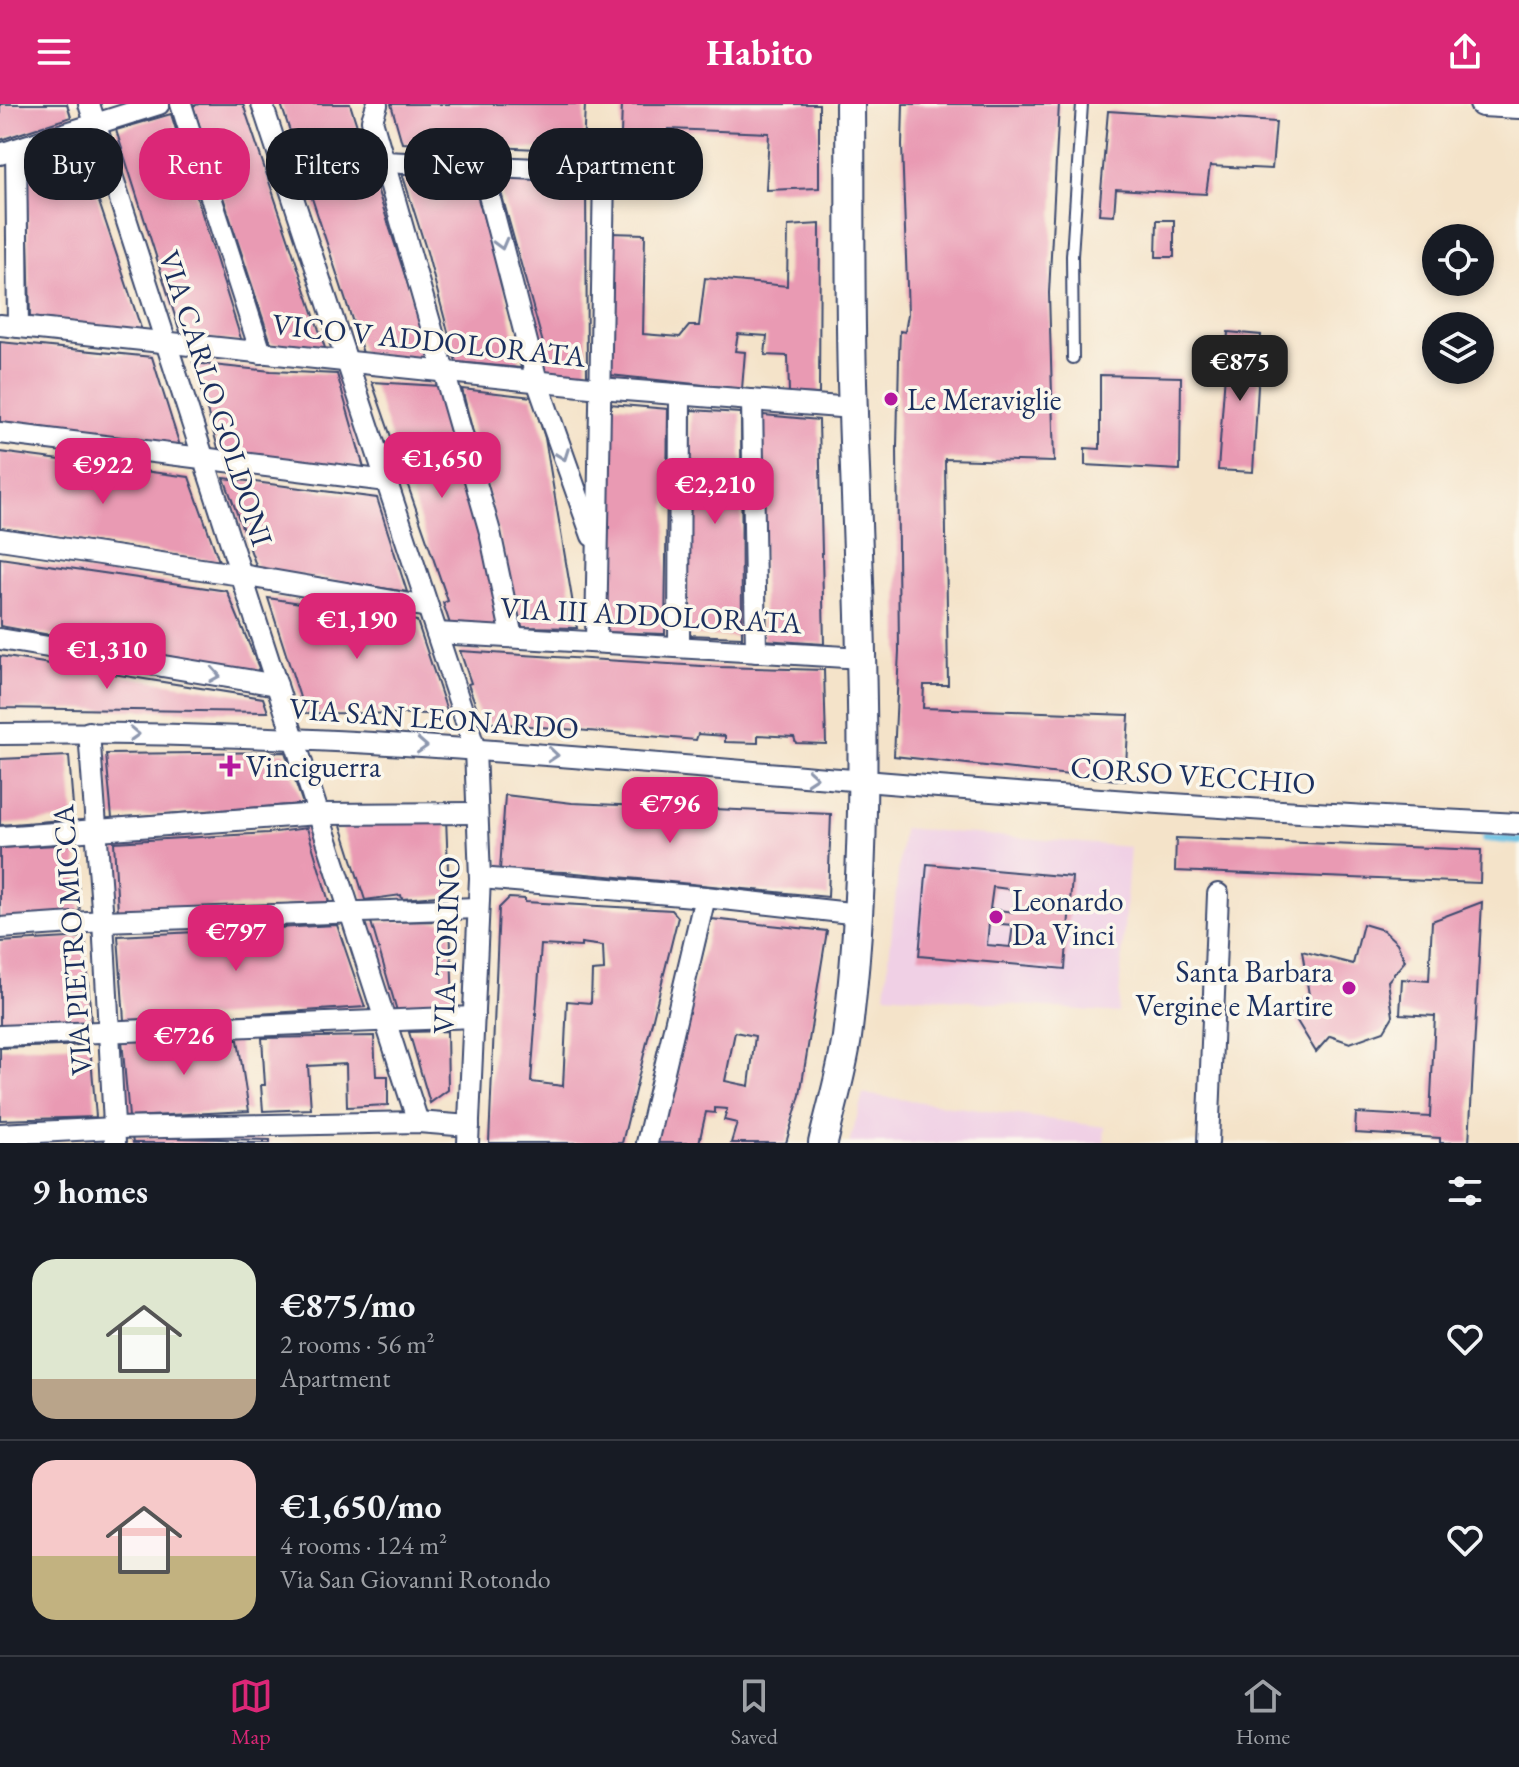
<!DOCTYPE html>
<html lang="en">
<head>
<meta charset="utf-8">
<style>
	body { margin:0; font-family:"EB Garamond",serif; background:#20242c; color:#f1f3f6; height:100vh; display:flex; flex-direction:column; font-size:30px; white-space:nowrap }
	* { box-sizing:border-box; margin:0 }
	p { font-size:26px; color:#9ea1a6 }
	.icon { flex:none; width:44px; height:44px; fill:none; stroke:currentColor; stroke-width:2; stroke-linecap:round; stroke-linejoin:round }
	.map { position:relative; height:1039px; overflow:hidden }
	.drawer { display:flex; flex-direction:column; background:#171b24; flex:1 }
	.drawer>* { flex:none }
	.top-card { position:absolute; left:24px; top:24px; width:800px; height:72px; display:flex; gap:16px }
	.buttons { position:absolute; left:1422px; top:120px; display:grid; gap:16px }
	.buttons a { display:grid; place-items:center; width:72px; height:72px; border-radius:50%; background:#171b24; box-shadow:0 4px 12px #0003; font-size:40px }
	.price { position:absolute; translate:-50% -68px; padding:0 18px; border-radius:16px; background:#db2777; color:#fff; font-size:26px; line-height:52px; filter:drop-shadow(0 2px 4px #0008) }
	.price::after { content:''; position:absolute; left:50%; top:48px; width:24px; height:18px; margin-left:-12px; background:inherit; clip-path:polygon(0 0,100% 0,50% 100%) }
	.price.current { background:#222; color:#fff }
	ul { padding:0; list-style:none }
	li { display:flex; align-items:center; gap:24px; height:200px; padding:0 32px }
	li+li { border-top:2px solid #363941 }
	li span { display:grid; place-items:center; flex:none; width:224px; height:160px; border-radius:24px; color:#555 }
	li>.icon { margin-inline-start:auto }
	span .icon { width:96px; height:96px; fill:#fffc; stroke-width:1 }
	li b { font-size:34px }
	h2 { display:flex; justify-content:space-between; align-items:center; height:96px; padding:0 32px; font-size:34px }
	.pill { padding:0 28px; border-radius:32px; background:#171b24; box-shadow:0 4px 12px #0003; font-size:28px; line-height:72px }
	.pill.current { background:#db2777; color:#fff }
	header { display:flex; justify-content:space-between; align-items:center; height:104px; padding:0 32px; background:#db2777; color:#fff; font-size:36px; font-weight:700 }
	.tab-bar { display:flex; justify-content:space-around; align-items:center; height:112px; border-top:2px solid #363941; background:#171b24; font-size:22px; color:#9ea1a6 }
	.tab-bar a { display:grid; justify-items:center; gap:4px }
	.tab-bar .current { color:#db2777 }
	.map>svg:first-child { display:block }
</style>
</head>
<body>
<header><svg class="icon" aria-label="menu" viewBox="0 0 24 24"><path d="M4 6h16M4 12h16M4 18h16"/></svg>Habito<svg class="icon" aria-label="share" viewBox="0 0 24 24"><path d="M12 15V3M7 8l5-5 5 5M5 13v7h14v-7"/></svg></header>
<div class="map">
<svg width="1519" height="1039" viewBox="0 0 1519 1039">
	<rect width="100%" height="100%" fill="#fbf7ec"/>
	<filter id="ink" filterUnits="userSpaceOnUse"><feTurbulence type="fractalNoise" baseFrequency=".0125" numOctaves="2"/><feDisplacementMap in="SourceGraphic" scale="16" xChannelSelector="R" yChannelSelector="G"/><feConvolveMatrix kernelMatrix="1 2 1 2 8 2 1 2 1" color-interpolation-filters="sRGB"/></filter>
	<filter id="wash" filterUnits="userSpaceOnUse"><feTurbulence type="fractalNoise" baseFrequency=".006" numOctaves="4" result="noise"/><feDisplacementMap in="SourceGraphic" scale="32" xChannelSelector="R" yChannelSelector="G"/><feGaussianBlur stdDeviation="1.8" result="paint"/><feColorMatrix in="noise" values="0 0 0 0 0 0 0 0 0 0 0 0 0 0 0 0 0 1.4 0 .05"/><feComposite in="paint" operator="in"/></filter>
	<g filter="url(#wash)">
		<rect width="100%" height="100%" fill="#f4e3c9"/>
		<g fill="#f0d0e5">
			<polygon points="903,724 1130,743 1118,909 885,890"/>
			<polygon points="863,990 1105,1023 1104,1039 850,1039"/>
		</g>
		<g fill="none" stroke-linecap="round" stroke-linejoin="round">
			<polyline stroke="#66c0e3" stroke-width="8" points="1486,734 1519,737"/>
		</g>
		<g id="blocks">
			<g fill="#e99ab3" fill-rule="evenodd">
				<polygon points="0,0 67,0 71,13 0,36"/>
				<polygon points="199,0 243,0 326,247 271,239 193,2"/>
				<polygon points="281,0 350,0 432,256 363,249"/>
				<polygon points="391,0 585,0 583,47 402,39"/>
				<polygon points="622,0 819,0 819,84 766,86 769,29 669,25 666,91 619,91"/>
				<polygon points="903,0 1059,0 1049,189 1054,358 945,355 948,581 924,581 923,604 1129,611 1125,677 894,652 899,547 897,343 899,253 900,227 905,228 908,210 902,41"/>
				<polygon points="1108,7 1276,18 1272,65 1210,62 1206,90 1116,85 1114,111 1099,110"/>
				<polygon points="171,10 242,238 181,231 116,26"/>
				<polygon points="82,38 97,92 142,227 30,213 26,54"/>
				<polygon points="402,69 472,74 505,187 521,264 456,258 427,148"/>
				<polygon points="497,74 586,75 587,272 584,274 546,271 540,252 546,250"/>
				<polygon points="1157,116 1174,116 1174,153 1156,153"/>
				<polygon points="820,120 819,290 789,289 788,252 765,251 767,232 738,230 735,247 745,248 742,285 610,271 611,129 645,130 643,230 680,233 689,222 699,222 705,174 787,182 788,122"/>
				<polygon points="1228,228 1261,231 1253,368 1218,366"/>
				<polygon points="0,238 152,253 180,342 0,318"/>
				<polygon points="193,259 271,267 337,270 364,364 219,347"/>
				<polygon points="1100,271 1181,273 1180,366 1085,361 1085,344 1100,345"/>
				<polygon points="372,278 440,282 482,425 502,524 451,523 443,499 448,497"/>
				<polygon points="462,285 532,293 545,334 577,524 522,523"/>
				<polygon points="609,300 668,305 665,530 603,528"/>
				<polygon points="691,306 741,309 742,533 687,531"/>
				<polygon points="763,311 819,316 824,540 763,536"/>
				<polygon points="0,348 189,373 219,457 0,424"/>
				<polygon points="224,374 377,394 407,488 257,464"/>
				<polygon points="0,454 227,487 259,564 256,568 0,522"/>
				<polygon points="268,494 417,517 448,610 305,609"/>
				<polygon points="460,547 718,563 824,566 826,640 796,639 794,633 758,631 758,639 725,638 725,632 698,630 696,636 482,618 468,580 471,579"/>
				<polygon points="0,552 263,594 268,608 0,604"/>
				<polygon points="285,648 303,700 112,714 106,650"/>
				<polygon points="69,652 74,715 0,721 0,655"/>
				<polygon points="505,691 572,699 831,710 828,793 565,768 500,766"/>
				<polygon points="446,713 449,791 402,795 401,791 365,796 341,721"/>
				<polygon points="307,724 329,798 118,808 114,738 268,729"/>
				<polygon points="1176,734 1481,746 1480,779 1175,767"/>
				<polygon points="76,740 80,811 0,815 0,744"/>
				<path d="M 927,760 L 1072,773 L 1065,865 L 919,852 ZM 993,783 L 1016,786 L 1013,808 L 990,805 ZM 989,819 L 1013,821 L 1010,843 L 987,841 Z"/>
				<path d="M 509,794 L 525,795 L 525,798 L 672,806 L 678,813 L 622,1039 L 489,1039 L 499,804 ZM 581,839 L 603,842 L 604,866 L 592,867 L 591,899 L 567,897 L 563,982 L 531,978 L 541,841 L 581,843 Z"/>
				<polygon points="1482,798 1469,1039 1440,1039 1440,1034 1355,1029 1356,1009 1430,1013 1435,912 1400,910 1402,875 1429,877 1432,817"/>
				<path d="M 711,815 L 827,827 L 800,991 L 786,1039 L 731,1039 L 737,1019 L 724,1016 L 727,1005 L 715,1004 L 715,1009 L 706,1008 L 699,1039 L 655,1039 ZM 735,928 L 755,932 L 749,982 L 725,977 Z"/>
				<polygon points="450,817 453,903 397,907 371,818"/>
				<polygon points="1363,820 1383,826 1397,839 1405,857 1388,877 1393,912 1384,927 1350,939 1330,932 1316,948 1289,904 1309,891 1302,847 1353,860"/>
				<polygon points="337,821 365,903 195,914 124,916 118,832"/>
				<polygon points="85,833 91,918 0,922 0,838"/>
				<polygon points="447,927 448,986 430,999 409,928"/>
				<polygon points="374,932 376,972 388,972 388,1001 347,1003 346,960 308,962 311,1005 263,1007 261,981 265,981 262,934"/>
				<polygon points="122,936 238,936 249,1007 129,1013"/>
				<polygon points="90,941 96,1013 0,1016 0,944"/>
				<polygon points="132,1033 270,1036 270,1039 133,1039"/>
			</g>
		</g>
	</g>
	<g filter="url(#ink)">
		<use href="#blocks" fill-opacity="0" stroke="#3c4a6e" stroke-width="2"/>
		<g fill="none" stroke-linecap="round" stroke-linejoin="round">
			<defs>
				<polyline id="service" points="1073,254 1072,152 1082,0"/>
				<g id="minor">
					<polyline points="89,0 418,1018"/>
					<polyline points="181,0 261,249"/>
					<polyline points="262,0 475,645 480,774 468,1039"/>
					<polyline points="377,1 372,16 490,428 512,533"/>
					<polyline points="16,45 18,223"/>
					<polyline points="0,50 159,0"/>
					<polyline points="384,58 604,68 596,538"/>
					<polyline points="482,64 537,277 592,432"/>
					<polyline points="0,221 600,284 852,304"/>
					<polyline points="752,296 756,548"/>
					<polyline points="0,329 387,377"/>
					<polyline points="0,435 241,471 428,503"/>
					<polyline points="437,529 862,554"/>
					<polyline points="0,535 277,581"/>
					<polyline points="679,543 680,291"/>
					<polyline points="89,628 103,817 115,1039"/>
					<path d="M 0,630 C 281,625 560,652 840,675 C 1066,694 1292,709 1519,720"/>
					<polyline points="0,733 319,710 477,709"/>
					<polyline points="480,774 705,793 859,810"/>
					<polyline points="0,824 103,817 477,804"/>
					<polyline points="0,932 474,913"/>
					<polyline points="0,1030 114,1024 418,1018 469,1022"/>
					<polyline points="647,1039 705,793"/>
					<polyline points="1208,1039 1218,790"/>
				</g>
				<polyline id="tertiary" points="1482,0 1519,2"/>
				<path id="secondary" d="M 823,1039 C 831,1004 842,968 847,933 C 873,725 860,517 853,309 C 849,206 851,103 850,0"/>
			</defs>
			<use href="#service" stroke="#3c4a6e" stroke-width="14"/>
			<use href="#minor" stroke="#3c4a6e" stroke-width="24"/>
			<use href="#tertiary" stroke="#3c4a6e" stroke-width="28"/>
			<use href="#secondary" stroke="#3c4a6e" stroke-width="32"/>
			<use href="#service" stroke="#fff" stroke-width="10"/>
			<use href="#minor" stroke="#fff" stroke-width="20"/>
			<use href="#tertiary" stroke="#fff" stroke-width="24"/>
			<use href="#secondary" stroke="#fff" stroke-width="28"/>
		</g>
		<defs><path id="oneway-chevron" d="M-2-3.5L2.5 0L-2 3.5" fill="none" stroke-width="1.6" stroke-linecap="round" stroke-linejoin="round" transform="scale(2)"/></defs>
		<g stroke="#8d97ae">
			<use href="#oneway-chevron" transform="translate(501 140) rotate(75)"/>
			<use href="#oneway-chevron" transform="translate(563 351) rotate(70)"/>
			<use href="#oneway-chevron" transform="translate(215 571) rotate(9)"/>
			<use href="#oneway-chevron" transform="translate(134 630) rotate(2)"/>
			<use href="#oneway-chevron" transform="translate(422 642) rotate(3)"/>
			<use href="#oneway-chevron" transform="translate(553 651) rotate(5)"/>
			<use href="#oneway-chevron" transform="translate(812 673) rotate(5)"/>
		</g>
	</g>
	<g fill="#b5179e" stroke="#fbf7ec" stroke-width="3">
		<circle cx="891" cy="295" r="8"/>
		<path d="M226 650h8v8h8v8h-8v8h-8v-8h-8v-8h8z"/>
		<circle cx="996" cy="813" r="8"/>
		<circle cx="1349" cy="884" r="8"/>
	</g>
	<g text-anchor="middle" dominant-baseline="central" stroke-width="7" stroke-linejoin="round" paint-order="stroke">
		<g font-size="30" fill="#1b2f5e" stroke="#fbf7ec">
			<text transform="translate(429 236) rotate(6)">VICO V ADDOLORATA</text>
			<text transform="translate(216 294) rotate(72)">VIA CARLO GOLDONI</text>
			<text transform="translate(651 511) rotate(3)">VIA III ADDOLORATA</text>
			<text transform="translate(434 614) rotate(4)">VIA SAN LEONARDO</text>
			<text transform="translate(1193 671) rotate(4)">CORSO VECCHIO</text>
			<text transform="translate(72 836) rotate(-94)">VIA PIETRO MICCA</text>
			<text transform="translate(446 841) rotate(-88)">VIA TORINO</text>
		</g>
		<g font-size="30" fill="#1b2f5e" stroke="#fbf7ec" text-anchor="start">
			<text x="907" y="295">Le Meraviglie</text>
			<text x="246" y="662">Vinciguerra</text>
			<text x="1012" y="796">Leonardo<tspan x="1012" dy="34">Da Vinci</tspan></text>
			<text x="1333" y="867" text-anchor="end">Santa Barbara<tspan x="1333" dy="34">Vergine e Martire</tspan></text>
		</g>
	</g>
</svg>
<div class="buttons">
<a><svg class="icon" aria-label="locate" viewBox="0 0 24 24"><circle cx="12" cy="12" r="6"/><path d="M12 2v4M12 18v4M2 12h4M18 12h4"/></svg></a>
<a><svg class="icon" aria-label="layers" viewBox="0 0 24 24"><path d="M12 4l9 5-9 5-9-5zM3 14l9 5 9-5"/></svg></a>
</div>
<b class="price current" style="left:1240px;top:299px">€875</b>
<b class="price" style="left:442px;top:396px">€1,650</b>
<b class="price" style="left:103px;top:402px">€922</b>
<b class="price" style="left:715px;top:422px">€2,210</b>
<b class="price" style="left:357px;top:557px">€1,190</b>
<b class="price" style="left:107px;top:587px">€1,310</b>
<b class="price" style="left:670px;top:741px">€796</b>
<b class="price" style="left:236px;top:869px">€797</b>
<b class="price" style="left:184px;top:973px">€726</b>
<div class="top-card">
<a class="pill">Buy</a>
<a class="pill current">Rent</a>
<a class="pill">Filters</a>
<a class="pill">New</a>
<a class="pill">Apartment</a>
</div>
</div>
<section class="drawer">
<h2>9 homes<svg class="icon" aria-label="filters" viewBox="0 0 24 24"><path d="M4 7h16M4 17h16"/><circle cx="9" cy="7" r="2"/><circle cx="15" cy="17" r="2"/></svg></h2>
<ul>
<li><span style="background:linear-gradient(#dfe7d0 75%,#b9a48a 0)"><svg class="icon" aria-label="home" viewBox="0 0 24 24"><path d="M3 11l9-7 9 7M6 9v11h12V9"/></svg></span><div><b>€875/mo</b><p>2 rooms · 56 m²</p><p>Apartment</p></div><svg class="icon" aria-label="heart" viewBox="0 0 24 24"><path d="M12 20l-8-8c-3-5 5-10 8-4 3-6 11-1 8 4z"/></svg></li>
<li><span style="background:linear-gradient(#f6c9c9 60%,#c2b280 0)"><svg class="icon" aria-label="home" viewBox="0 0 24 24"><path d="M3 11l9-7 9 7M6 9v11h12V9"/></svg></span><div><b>€1,650/mo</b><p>4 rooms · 124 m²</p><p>Via San Giovanni Rotondo</p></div><svg class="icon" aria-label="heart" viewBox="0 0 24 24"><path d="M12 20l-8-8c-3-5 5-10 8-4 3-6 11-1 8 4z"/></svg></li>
</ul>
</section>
<nav class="tab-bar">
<a class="current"><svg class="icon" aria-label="map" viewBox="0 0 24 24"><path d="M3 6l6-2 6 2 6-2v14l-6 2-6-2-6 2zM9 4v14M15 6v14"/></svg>Map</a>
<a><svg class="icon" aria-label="saved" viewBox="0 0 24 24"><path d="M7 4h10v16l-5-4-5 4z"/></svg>Saved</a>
<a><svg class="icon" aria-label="home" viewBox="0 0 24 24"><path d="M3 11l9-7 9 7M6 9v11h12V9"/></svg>Home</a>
</nav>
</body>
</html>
